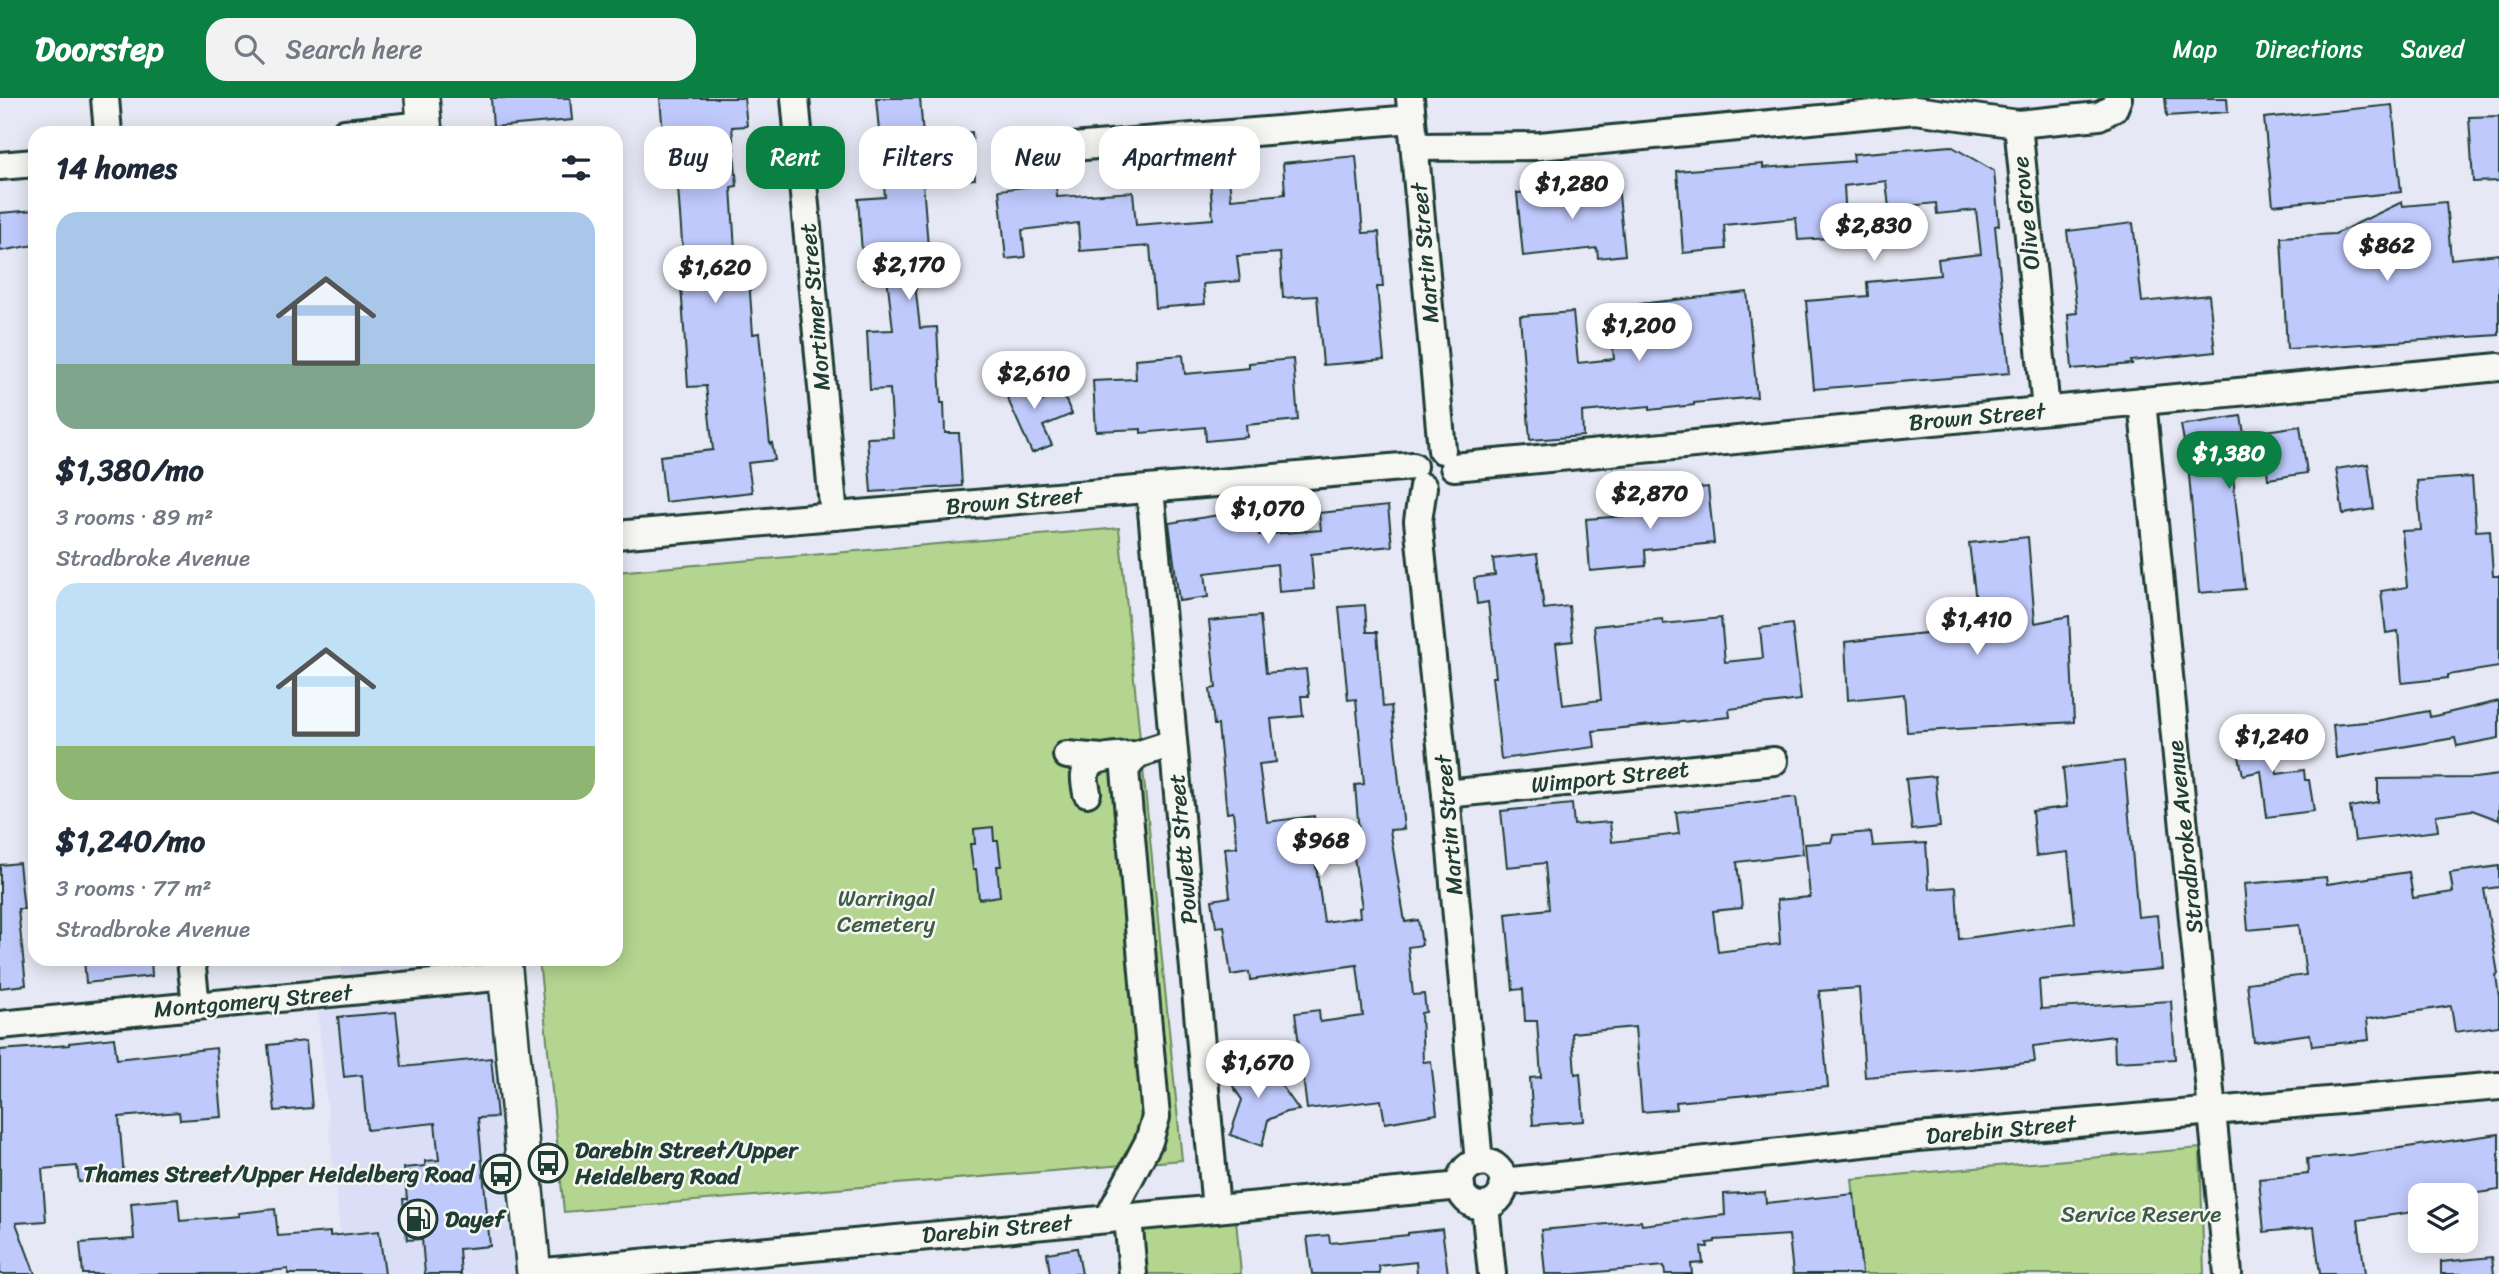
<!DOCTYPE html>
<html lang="en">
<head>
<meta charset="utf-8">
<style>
	body { margin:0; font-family:Sriracha,sans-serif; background:#f2f2f3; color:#1f2937; height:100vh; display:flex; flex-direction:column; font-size:26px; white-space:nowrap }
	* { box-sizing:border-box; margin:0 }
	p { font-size:23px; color:#747a83 }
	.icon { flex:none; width:38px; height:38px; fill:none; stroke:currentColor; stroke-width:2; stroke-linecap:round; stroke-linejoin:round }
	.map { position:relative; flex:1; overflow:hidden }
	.panel { position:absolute; left:28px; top:28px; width:595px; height:840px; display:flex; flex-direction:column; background:#fff; border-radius:21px; box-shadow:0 4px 18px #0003 }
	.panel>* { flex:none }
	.guide { position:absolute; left:644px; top:28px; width:665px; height:63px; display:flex; gap:14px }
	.fabs { position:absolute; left:2408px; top:1085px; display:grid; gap:14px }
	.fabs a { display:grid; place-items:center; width:70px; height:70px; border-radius:14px; background:#fff; box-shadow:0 4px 18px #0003; font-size:35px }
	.price { position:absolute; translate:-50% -60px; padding:0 16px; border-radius:24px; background:#fff; color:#222; font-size:23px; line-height:46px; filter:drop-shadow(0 2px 4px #0008) }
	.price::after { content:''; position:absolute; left:50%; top:42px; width:21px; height:16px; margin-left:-10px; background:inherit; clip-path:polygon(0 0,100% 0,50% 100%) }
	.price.active { background:#0b8043; color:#fff }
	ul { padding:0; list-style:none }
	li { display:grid; align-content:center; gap:14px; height:371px; padding:0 28px }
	li span { display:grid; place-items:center; height:217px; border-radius:21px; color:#555 }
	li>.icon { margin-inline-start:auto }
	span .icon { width:126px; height:126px; fill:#fffc; stroke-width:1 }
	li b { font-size:30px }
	h2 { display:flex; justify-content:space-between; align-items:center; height:84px; padding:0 28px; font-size:30px }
	.tag { padding:0 24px; border-radius:21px; background:#fff; box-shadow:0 4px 18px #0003; font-size:24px; line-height:63px }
	.tag.active { background:#0b8043; color:#fff }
	header { display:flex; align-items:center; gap:42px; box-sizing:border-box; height:98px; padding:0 35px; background:#0b8043; color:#fff }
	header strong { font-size:33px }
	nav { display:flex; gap:38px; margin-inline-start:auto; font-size:24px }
	.search { width:490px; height:63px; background:#f2f2f3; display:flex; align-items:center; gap:18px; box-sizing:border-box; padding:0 24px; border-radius:21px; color:#747a83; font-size:26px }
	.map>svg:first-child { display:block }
</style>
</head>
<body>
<header>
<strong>Doorstep</strong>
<div class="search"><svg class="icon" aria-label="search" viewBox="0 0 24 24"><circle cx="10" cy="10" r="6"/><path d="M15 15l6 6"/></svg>Search here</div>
<nav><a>Map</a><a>Directions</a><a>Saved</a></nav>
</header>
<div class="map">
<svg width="2499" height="1176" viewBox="0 0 2499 1176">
	<rect width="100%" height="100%" fill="#e6e8f5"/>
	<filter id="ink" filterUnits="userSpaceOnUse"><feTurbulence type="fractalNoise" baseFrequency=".0143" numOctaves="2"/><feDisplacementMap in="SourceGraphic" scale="14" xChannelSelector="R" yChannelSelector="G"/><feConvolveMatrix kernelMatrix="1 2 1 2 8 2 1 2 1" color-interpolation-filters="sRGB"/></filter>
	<g filter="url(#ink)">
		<polygon fill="#dadff7" points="341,861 504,861 534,1176 344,1176 316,897 344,894"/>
		<g fill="#b3d58f" stroke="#698962" stroke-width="2">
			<polygon points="1119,430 1182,1062 564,1114 539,861 616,861 616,474"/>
			<polygon points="2200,1050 2204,1176 1862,1176 1852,1081"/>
			<polygon points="1236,1122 1241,1176 1147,1176 1142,1129"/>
		</g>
		<g fill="#bfc9fb" stroke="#1f3d34" stroke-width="2">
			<polygon points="491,0 570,0 572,22 493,29"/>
			<polygon points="660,0 744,0 747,28 732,29 737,88 731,89 736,168 748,167 753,236 759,235 770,346 772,345 775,362 748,365 752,394 665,404 660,358 713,352 706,288 688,289 680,172 684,171 674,35 663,36"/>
			<polygon points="876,0 920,0 923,38 972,34 975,81 923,85 928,149 911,150 920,230 937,229 941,305 944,305 945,335 959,335 962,388 871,394 867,340 893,339 890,291 870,292 867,233 893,232 887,178 863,181 877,153 862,154 858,101 885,99"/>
			<polygon points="2165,0 2227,0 2228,14 2167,18"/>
			<polygon points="2392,7 2401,94 2273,107 2264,20"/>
			<polygon points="2499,18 2499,83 2473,84 2469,19"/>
			<polygon points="1951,48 1994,73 1999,127 1995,128 2010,275 1814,291 1806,203 1868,198 1867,184 1940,177 1938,161 1981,156 1976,112 1937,116 1936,105 1889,110 1886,83 1844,88 1847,139 1798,142 1796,120 1724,127 1726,151 1683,155 1677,73 1763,66 1763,70 1854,63 1853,56"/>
			<polygon points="1356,58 1363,135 1379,134 1383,189 1377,189 1384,262 1323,267 1317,198 1283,200 1280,155 1237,158 1240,183 1203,186 1205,206 1155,210 1150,148 1080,153 1078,125 1022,132 1025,159 1006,161 999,92 1056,85 1057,99 1133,94 1136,127 1213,121 1210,82 1229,80 1231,101 1285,96 1283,65"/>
			<polygon points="1618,87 1625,157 1598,160 1597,150 1523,158 1517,95"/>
			<polygon points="2402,104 2403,108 2446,104 2451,161 2499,156 2499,237 2287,251 2281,139 2335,136"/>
			<polygon points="35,112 35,147 0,153 0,115"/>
			<polygon points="2133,125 2142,204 2209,197 2215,254 2131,263 2132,266 2072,271 2068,216 2077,215 2067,133"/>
			<polygon points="1747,194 1757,299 1694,305 1694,307 1650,312 1650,308 1582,314 1583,338 1530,342 1520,218 1573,214 1578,265 1614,261 1611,233 1641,229 1639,206"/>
			<polygon points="1183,257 1185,276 1249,270 1249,265 1293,261 1298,322 1246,327 1247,339 1206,343 1205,329 1141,335 1141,331 1096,333 1093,283 1136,281 1135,261"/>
			<polygon points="1025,276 1038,305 1062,294 1072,316 1043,328 1052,347 1032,355 1001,286"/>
			<polygon points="2241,318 2244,336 2300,328 2307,375 2268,381 2265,354 2231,359 2245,491 2199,495 2188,365 2181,327"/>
			<polygon points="2368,366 2374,411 2343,416 2336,371"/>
			<polygon points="2472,379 2476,433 2490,432 2493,478 2499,478 2499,569 2448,577 2448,580 2402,585 2398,533 2386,535 2381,493 2407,489 2402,433 2421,432 2417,383"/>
			<polygon points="1708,389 1714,445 1645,452 1646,468 1590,473 1586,421 1665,415 1663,394"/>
			<polygon points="1388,408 1392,448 1311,456 1314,491 1279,494 1277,466 1205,475 1208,499 1179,503 1169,425 1256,411 1259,437 1321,432 1319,415"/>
			<polygon points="2028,439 2035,525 2069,518 2074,624 1907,634 1904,596 1848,602 1845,544 1979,529 1969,445"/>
			<polygon points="1537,456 1544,511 1569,508 1573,543 1556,545 1563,607 1601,602 1594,528 1662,521 1663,526 1721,520 1725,564 1763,560 1760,530 1792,526 1801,602 1729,611 1730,619 1593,633 1595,649 1501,661 1492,579 1496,579 1488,504 1477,506 1474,480 1495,477 1493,461"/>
			<polygon points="1365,507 1367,534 1377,534 1383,609 1391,608 1404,731 1390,732 1405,824 1418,822 1422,847 1408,849 1413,897 1424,896 1426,914 1421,915 1423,964 1431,963 1437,1016 1385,1025 1381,1002 1307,1011 1295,915 1319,912 1320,924 1363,918 1357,867 1250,882 1249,874 1231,877 1224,828 1216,829 1212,802 1230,799 1225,750 1237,749 1233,714 1227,715 1218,627 1214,627 1210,591 1216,590 1209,523 1260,518 1266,575 1306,571 1309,598 1301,598 1303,618 1271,621 1276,664 1259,666 1267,724 1314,718 1319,761 1315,761 1324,824 1360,819 1359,810 1362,809 1352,747 1360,746 1355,687 1364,686 1356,601 1348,602 1339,509"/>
			<polygon points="2499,603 2499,640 2457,648 2455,640 2336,660 2333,627 2376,623 2429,613 2430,619"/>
			<polygon points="2267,625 2277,676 2304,672 2305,682 2309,682 2314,713 2267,719 2261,673 2243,677 2233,632"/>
			<polygon points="2124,663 2138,819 2157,817 2162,871 2039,882 2041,911 2171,903 2175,961 2115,964 2114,938 2033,948 2035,964 1962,972 1865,979 1859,890 1819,893 1828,989 1676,1004 1677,1011 1642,1014 1635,929 1572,935 1575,976 1580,975 1584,1023 1533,1027 1530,980 1541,979 1537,923 1525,923 1523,891 1513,892 1506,816 1549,811 1545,765 1507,769 1501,713 1572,706 1574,727 1610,724 1612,744 1679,736 1676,714 1796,699 1803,756 1737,764 1742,810 1713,813 1718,854 1780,846 1777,802 1810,799 1805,746 1831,744 1833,737 1871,734 1873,748 1926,745 1929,791 1956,789 1959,841 2075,825 2068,754 2036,758 2032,713 2067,709 2063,670"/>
			<polygon points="2499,677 2499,722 2472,712 2436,717 2438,733 2355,743 2350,709 2378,704 2378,681 2475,680"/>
			<polygon points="1935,678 1940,729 1912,732 1906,681"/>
			<polygon points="993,729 994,743 998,743 1001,768 997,768 1000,798 979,801 976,771 973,771 970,746 975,746 974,731"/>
			<polygon points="19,765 24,811 18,811 26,887 0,890 0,767"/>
			<polygon points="2499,768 2499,789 2484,791 2498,876 2496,877 2499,899 2499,928 2455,934 2451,908 2367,921 2369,942 2312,948 2310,936 2254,944 2247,885 2306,877 2299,827 2248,832 2244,786 2326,779 2327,786 2409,774 2413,800 2453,794 2450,775"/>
			<polygon points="84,861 151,861 152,878 86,885"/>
			<polygon points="396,914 402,969 491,960 497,1019 478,1020 490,1148 459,1151 461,1176 425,1176 422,1141 407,1142 403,1101 407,1101 404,1070 425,1068 425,1063 439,1062 435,1025 367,1032 362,977 344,979 338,919"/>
			<polygon points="114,940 117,961 216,950 222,1019 180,1022 179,1014 119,1019 124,1080 79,1084 77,1068 42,1071 46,1123 16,1125 35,1176 0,1176 0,952 69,947 69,945"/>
			<polygon points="306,943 312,1010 275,1013 268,947"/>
			<polygon points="1260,957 1299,1012 1286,1014 1268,1022 1262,1048 1230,1037 1242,1002 1227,979"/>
			<polygon points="2499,1036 2499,1092 2464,1097 2420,1097 2420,1113 2358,1122 2365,1176 2320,1176 2314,1129 2264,1134 2259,1081 2308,1076 2307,1061 2351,1057"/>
			<polygon points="1765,1094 1766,1105 1854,1096 1862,1176 1793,1176 1789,1137 1715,1142 1715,1144 1707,1145 1708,1149 1701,1149 1703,1165 1691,1166 1692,1176 1665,1176 1664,1168 1575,1176 1545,1176 1541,1132 1641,1123 1642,1127 1725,1117 1724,1096"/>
			<polygon points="178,1101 180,1123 239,1118 238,1115 275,1111 278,1138 330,1134 330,1138 379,1133 385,1176 288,1176 288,1171 244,1176 83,1176 80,1145 134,1141 131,1105"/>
			<polygon points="1442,1131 1448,1176 1417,1176 1416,1164 1379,1168 1380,1176 1312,1176 1307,1139 1329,1137 1330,1145 1408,1137 1408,1135"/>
			<polygon points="1077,1150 1082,1176 1050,1176 1047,1155"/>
			<polygon points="2492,1159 2494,1176 2441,1176 2441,1164"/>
		</g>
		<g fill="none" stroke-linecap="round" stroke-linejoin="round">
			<defs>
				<g id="minor">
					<polyline points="105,0 108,35"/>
					<polyline points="795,0 834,418"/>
					<polyline points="1410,0 1442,352"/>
					<polyline points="345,35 424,27"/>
					<polyline points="1415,49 1540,48 1915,12 2018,26"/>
					<polyline points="1024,53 1412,21"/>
					<polyline points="0,68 35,65"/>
					<polyline points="2142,303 2228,1176"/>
					<polyline points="2046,312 2018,26 2099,18 2114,10 2118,0"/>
					<polyline points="1454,369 2499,269"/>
					<polyline points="1423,389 1418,423 1446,696 1479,1065"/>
					<polyline points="1150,391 1216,1111"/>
					<polyline points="616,437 1413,368"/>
					<polyline points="1067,657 1102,660"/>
					<path d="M 1087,695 C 1086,689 1084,682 1085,677 C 1088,656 1120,658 1136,657"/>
					<polyline points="1446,696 1774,663"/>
					<polyline points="191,861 196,908"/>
					<polyline points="0,927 506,878"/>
					<circle cx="1482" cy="1086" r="22"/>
					<polyline points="1503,1084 1918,1039 2499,988"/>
					<polyline points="1485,1108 1492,1176"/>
					<polyline points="1128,1119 1133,1176"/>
					<polyline points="1108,1121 1149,1043 1156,1019 1125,672 1136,657 1173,645"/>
					<polyline points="534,1175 1461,1088"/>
				</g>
				<g id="major">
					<polyline points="422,0 425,35"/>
					<polyline points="504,861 534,1176"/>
				</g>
			</defs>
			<use href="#minor" stroke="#1f3d34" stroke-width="32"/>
			<use href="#major" stroke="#1f3d34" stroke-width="38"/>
			<use href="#minor" stroke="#f6f6f2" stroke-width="26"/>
			<use href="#major" stroke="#f6f6f2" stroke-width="33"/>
		</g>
	</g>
	<defs>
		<symbol id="bus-ring" viewBox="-11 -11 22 22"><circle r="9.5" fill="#f6f6f2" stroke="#1f3d34" stroke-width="1.5"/><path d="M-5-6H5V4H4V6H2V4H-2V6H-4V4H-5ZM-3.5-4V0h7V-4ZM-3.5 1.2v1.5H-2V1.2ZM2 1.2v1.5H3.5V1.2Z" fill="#1f3d34"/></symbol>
		<symbol id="fuel-ring" viewBox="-11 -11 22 22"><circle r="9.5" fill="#f6f6f2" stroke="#1f3d34" stroke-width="1.5"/><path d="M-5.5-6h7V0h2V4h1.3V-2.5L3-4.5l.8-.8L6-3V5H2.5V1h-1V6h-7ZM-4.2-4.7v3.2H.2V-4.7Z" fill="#1f3d34"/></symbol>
	</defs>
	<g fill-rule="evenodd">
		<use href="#bus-ring" x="526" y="1043" width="44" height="44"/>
		<use href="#bus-ring" x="479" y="1054" width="44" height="44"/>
		<use href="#fuel-ring" x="396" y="1099" width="44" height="44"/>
	</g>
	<g text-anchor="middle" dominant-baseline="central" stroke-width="5" stroke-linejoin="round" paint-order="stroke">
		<g font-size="23" fill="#1f3d34" stroke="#f6f6f2">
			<text transform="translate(2026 115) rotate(-96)">Olive Grove</text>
			<text transform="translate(1425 155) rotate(-95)">Martin Street</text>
			<text transform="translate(815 209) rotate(-95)">Mortimer Street</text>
			<text transform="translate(1977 319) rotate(-5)">Brown Street</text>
			<text transform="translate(1014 403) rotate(-5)">Brown Street</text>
			<text transform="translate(1610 679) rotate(-6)">Wimport Street</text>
			<text transform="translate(1449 727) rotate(-95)">Martin Street</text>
			<text transform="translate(2185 739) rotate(-96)">Stradbroke Avenue</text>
			<text transform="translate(1183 751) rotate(-95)">Powlett Street</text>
			<text transform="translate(253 903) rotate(-5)">Montgomery Street</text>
			<text transform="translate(2001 1032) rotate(-5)">Darebin Street</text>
			<text transform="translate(997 1131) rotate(-5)">Darebin Street</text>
		</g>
		<g font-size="23" fill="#3d5b46" stroke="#f6f6f2">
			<text x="886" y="800">Warringal<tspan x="886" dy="26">Cemetery</tspan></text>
			<text x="2141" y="1116">Service Reserve</text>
		</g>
		<g font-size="23" font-weight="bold" fill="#1f3d34" stroke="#f6f6f2" text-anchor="start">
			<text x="575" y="1052">Darebin Street/Upper<tspan x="575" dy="26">Heidelberg Road</tspan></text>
			<text x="474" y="1076" text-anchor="end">Thames Street/Upper Heidelberg Road</text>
			<text x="445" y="1121">Dayef</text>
		</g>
	</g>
</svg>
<div class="fabs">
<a><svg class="icon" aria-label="layers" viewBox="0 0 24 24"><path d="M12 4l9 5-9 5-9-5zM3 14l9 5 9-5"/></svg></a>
</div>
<b class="price" style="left:1572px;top:123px">$1,280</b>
<b class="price" style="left:1874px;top:165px">$2,830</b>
<b class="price" style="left:2387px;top:185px">$862</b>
<b class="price" style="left:909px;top:204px">$2,170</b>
<b class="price" style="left:715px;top:207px">$1,620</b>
<b class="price" style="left:1639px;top:265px">$1,200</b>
<b class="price" style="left:1034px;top:313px">$2,610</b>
<b class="price active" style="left:2229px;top:393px">$1,380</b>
<b class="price" style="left:1650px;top:433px">$2,870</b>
<b class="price" style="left:1268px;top:448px">$1,070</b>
<b class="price" style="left:1977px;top:559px">$1,410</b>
<b class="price" style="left:2272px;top:676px">$1,240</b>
<b class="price" style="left:1321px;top:780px">$968</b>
<b class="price" style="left:1258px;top:1002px">$1,670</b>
<div class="guide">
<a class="tag">Buy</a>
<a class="tag active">Rent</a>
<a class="tag">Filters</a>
<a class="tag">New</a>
<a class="tag">Apartment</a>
</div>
<section class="panel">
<h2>14 homes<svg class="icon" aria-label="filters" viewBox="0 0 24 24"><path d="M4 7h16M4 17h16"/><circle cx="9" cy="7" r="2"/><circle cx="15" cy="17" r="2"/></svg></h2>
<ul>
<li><span style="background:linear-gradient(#a9c7e8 70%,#7fa58c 0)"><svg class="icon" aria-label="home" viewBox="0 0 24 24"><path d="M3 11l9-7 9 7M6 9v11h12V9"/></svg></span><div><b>$1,380/mo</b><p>3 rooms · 89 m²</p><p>Stradbroke Avenue</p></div></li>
<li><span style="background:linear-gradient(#bfe0f5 75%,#8fb573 0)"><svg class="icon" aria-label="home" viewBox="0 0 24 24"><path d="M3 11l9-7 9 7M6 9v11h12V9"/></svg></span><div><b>$1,240/mo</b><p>3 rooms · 77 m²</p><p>Stradbroke Avenue</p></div></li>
</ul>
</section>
</div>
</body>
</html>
